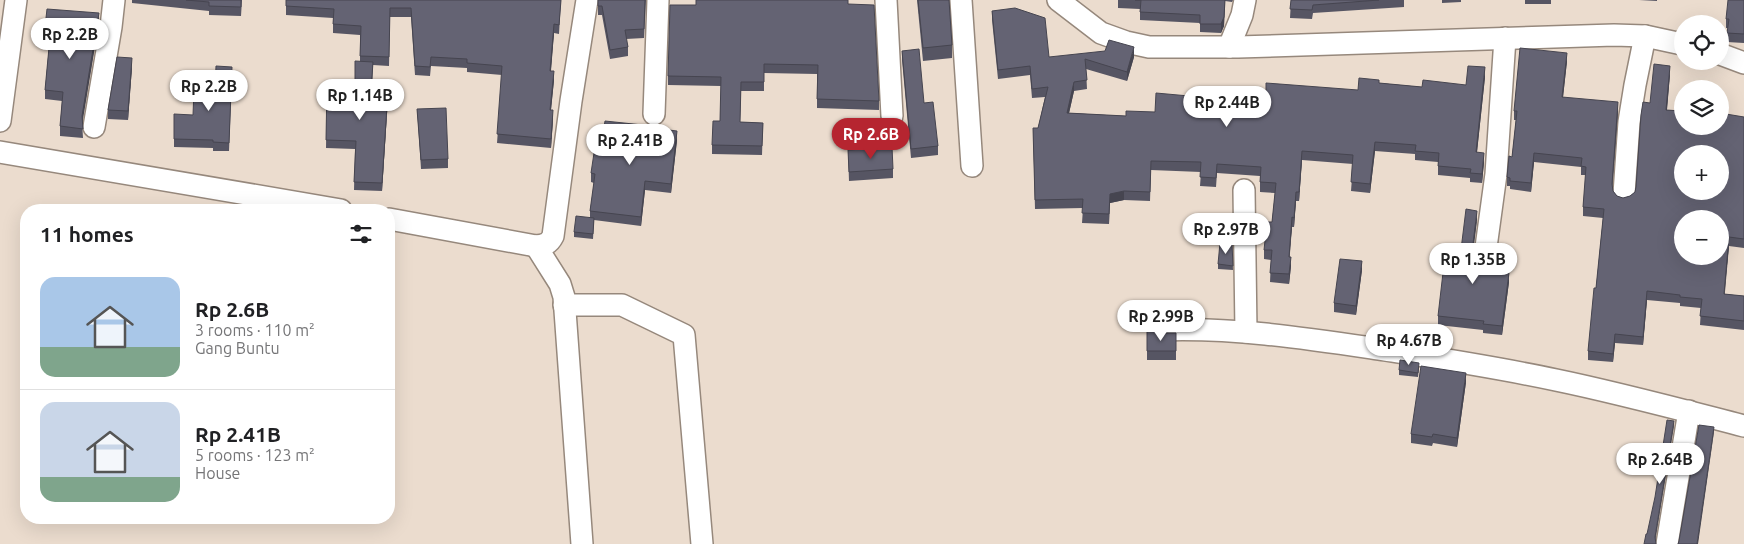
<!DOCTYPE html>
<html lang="en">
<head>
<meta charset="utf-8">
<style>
	body { margin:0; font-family:Ubuntu,sans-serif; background:#f2f2f2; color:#202124; height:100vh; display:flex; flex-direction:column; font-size:19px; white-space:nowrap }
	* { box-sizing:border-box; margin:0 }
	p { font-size:16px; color:#757577 }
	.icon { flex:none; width:28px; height:28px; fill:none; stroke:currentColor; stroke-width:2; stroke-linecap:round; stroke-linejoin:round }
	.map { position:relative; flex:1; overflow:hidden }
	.sheet { position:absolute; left:20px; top:204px; width:375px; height:320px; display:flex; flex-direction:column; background:#fff; border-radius:20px; box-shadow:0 5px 20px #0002 }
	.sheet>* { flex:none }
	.tools { position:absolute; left:1674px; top:15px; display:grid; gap:10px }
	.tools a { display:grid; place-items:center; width:55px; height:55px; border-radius:50%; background:#fff; box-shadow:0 5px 20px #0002; font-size:25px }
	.price { position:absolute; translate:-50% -42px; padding:0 11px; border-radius:18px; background:#fff; color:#222; font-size:16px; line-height:32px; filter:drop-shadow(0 1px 2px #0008) }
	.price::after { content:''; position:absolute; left:50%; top:30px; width:15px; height:11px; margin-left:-8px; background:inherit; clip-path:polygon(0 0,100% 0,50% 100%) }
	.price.active { background:#b62530; color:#fff }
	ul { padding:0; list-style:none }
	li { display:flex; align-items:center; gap:15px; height:125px; padding:0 20px }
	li+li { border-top:1px solid #e0e0e0 }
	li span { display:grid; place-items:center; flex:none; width:140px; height:100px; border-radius:15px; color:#555 }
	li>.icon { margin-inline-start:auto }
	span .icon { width:60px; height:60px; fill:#fffc; stroke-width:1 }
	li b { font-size:21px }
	h2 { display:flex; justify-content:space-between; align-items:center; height:60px; padding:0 20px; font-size:21px }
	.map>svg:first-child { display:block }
</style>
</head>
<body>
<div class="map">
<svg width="1744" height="544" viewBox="0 0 1744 544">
	<rect width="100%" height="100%" fill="#ebdcce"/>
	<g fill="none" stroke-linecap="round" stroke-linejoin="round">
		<defs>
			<g id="minor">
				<polyline points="886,0 892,116"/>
				<polyline points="961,0 972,166"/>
				<polyline points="1058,0 1101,33 1126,42 1149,47 1238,47 1614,35 1645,36 1682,44"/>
				<polyline points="1229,47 1242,15 1245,0"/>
				<polyline points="1720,54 1744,63"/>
				<polyline points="654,114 658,0"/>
				<polyline points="0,121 16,0"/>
				<polyline points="94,127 111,27 114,0"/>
				<polyline points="0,152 341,210"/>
				<polyline points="1244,190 1246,332"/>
				<polyline points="1624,194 1629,122 1635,85 1645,36"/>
				<path d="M 389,219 L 536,246 C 545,245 549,244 553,236 L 571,101 L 587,0"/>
				<polyline points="536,246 560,284 564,297 582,544"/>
				<polyline points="1484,262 1496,174 1505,38"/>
				<polyline points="564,305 622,305 684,335 702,544"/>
				<path d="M 1159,330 C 1235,327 1310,339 1385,350 C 1442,359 1500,368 1556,380 C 1619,393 1682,410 1744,426"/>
				<polyline points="1667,544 1689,411"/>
			</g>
		</defs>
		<use href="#minor" stroke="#96887c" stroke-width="24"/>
		<use href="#minor" stroke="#fff" stroke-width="21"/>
	</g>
	<g fill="#565563">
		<polygon points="132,0 242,0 241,16 209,15 209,11 132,3"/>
		<polygon points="286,0 561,0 559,34 554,33 551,71 554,80 551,110 553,119 551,148 497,143 502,75 467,72 467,68 431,66 430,76 415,75 411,17 390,17 389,66 373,65 372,90 388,98 382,191 354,190 355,149 326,148 327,83 355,84 360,61 360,35 333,33 333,18 286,15"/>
		<polygon points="598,0 646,0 644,38 626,39 628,47 628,56 610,59 602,15 598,15"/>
		<polygon points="917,0 949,0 952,45 952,58 923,61"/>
		<polygon points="1118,0 1233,0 1232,2 1225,1 1224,26 1221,33 1200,32 1200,23 1140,20 1140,9 1118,8"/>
		<polygon points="1291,0 1404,0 1404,7 1313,13 1312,19 1290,18"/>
		<polygon points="1442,0 1461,0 1461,2 1442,3"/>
		<rect x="1525" y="0" width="26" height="4"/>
		<polygon points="1639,0 1657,0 1657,1"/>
		<polygon points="1744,0 1744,43 1727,42 1728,28 1726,28 1726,19"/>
		<polygon points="848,4 879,101 879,110 817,108 817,74 764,73 764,91 741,91 740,122 763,123 762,155 712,154 712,145 720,121 721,86 668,85 668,76 696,5"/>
		<polygon points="992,11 1049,57 1134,57 1127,81 1086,69 1087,89 1074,91 1069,113 1126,116 1155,112 1222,99 1266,93 1358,90 1379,83 1422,87 1466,85 1485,77 1477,152 1484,162 1482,183 1470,182 1470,178 1438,175 1438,162 1415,160 1415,154 1375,151 1370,193 1351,191 1353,164 1302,160 1299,201 1296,201 1294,227 1292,227 1289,257 1291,266 1289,284 1270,282 1271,260 1264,259 1264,250 1272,222 1275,193 1260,192 1260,176 1217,173 1216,187 1200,186 1201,172 1151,170 1150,201 1124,200 1110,203 1109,224 1082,223 1083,208 1035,209 1033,128 1038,128 1045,97 1032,98 1030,75 998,79 992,20"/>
		<polygon points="99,22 82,122 83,138 60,136 60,126 62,101 45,99 45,90 49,46 44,45 44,36"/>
		<polygon points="902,51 924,103 938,146 938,155 911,158 902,60"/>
		<polygon points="1567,61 1563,97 1618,111 1612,187 1613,191 1617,196 1623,198 1630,196 1635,192 1636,187 1650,103 1670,74 1667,110 1744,117 1744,248 1729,246 1724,294 1744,296 1744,330 1700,325 1701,308 1680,306 1680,303 1647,300 1643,345 1615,343 1613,362 1588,360 1588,351 1596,288 1603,218 1583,216 1583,207 1586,175 1581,175 1581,167 1534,162 1531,192 1510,189 1510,186 1507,186 1507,177 1512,157 1516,120 1514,120 1514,111"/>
		<polygon points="132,67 128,120 108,119 108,110"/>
		<polygon points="232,75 229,151 213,151 213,148 174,147 174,139 193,115 215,90"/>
		<polygon points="417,109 448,159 448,168 421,169"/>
		<polygon points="652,128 677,140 671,193 645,190 641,226 594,220 593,239 574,237 574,232 590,218 590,211 594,183 591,182 591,173 600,154"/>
		<polygon points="848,150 893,169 893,178 849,181"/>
		<polygon points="1477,220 1472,256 1478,269 1509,282 1502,335 1483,333 1483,330 1438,325 1438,316 1459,266"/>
		<polygon points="1232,244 1233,270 1218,269 1218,264"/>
		<polygon points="1362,270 1356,315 1334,312 1334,303"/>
		<polygon points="1147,329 1159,333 1176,333 1176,360 1147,360"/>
		<polygon points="1419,368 1418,377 1399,375 1399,370"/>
		<polygon points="1466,382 1457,447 1433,443 1432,446 1411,443 1411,434"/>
	</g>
	<g fill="#464550">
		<polygon points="1225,1 1224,26 1221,33 1221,24"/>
		<polygon points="99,13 99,22 82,125 82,116"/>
		<polygon points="554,24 554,33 550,80 550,71"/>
		<polygon points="1134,47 1134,57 1127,81 1127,72"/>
		<polygon points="1567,53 1567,61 1562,106 1562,97"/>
		<polygon points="132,58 132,67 128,120 128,111"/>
		<polygon points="1670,66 1670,74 1666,119 1666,110"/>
		<polygon points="1485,67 1485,77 1476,161 1476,152"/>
		<polygon points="554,71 554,80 550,119 550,110"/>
		<polygon points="1074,82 1074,91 1067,122 1067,113"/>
		<polygon points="388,90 388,98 382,191 382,183"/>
		<polygon points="1618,102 1618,111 1612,193 1612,184"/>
		<polygon points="553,110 553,119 551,148 551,139"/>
		<polygon points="677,131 677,140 671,193 671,184"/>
		<polygon points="1375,142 1375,151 1370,193 1370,184"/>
		<polygon points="1302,151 1302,160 1299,201 1299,192"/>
		<polygon points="1484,153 1484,162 1482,183 1482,174"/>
		<polygon points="1534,153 1534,162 1531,192 1531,183"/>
		<polygon points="645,181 645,190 641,226 641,217"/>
		<polygon points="1124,191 1124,200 1110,203 1109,224 1110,194"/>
		<polygon points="1296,192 1296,201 1294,227 1294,218"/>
		<polygon points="1477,211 1477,220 1472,261 1472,252"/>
		<polygon points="1292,217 1292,227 1289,266 1289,257"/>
		<polygon points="1729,237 1729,246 1724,303 1724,294"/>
		<polygon points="1291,257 1291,266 1289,284 1289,274"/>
		<polygon points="1362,261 1362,270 1356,315 1356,306"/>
		<polygon points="1509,273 1509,282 1502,335 1502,326"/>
		<polygon points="1647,291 1647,300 1643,345 1643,337"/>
		<polygon points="1615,334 1615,343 1613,362 1613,354"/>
		<polygon points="1466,373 1466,382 1457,447 1457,438"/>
		<polygon points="1674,421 1674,426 1655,542 1655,537"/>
		<polygon points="1714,427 1714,432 1698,544 1697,544"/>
	</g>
	<g fill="#646373" stroke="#464550" fill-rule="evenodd">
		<polygon points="186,0 241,0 241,7 209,6 209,2"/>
		<polygon points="286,0 561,0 559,25 554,24 550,71 554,71 550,110 553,110 551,139 497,134 502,66 467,63 467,59 431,57 430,67 415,66 411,8 390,8 389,57 360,56 361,26 333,24 334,9 286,6"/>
		<polygon points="598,0 645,0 644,29 625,30 628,47 610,50 602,6 598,6"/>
		<polygon points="696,0 848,0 848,4 874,5 879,101 817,99 818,65 764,64 764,82 741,82 740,122 763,123 762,146 712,145 713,121 720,121 721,77 668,76 670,5 696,5"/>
		<polygon points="918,0 949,0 952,45 923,48"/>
		<polygon points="1135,0 1225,0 1224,17 1221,24 1200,24 1200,15 1140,12 1141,0"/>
		<polygon points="1291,0 1379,0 1313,5 1312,10 1290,9"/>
		<polygon points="1728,0 1744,0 1744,34 1727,33 1729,19 1726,19"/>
		<polygon points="1015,8 1045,18 1049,57 1105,51 1109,40 1134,47 1127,72 1085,59 1087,80 1074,82 1067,113 1126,116 1126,111 1155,112 1156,93 1222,99 1223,94 1246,95 1246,91 1266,93 1266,83 1358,90 1359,78 1379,80 1379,83 1422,87 1423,80 1466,85 1468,66 1485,67 1476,152 1484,153 1482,174 1470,173 1471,169 1438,166 1439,153 1415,151 1416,145 1375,142 1370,184 1351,182 1353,155 1302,151 1299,192 1296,192 1294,218 1292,217 1289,257 1291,257 1289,274 1270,273 1272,250 1264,250 1267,222 1272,222 1276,183 1260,182 1261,167 1217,164 1216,178 1200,177 1201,162 1151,161 1150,192 1124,191 1110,194 1109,214 1082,213 1083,199 1035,200 1033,128 1038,128 1048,87 1032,89 1030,66 998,70 992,11"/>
		<polygon points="47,9 99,13 82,116 83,129 60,126 63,92 45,90 50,37 44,36"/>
		<path d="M 1520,48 L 1567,53 L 1562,97 L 1618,102 L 1612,184 L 1613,191 L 1617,196 L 1623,198 L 1630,196 L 1635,192 L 1636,187 L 1641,115 L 1643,102 L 1650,103 L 1654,64 L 1670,66 L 1666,110 L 1682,111 L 1682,126 L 1720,126 L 1720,113 L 1744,117 L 1744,239 L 1729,237 L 1724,294 L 1744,296 L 1744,321 L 1700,316 L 1702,299 L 1680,297 L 1680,295 L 1647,291 L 1643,337 L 1615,334 L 1613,354 L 1588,351 L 1594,288 L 1596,288 L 1604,209 L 1583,207 L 1586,167 L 1581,166 L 1582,158 L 1534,153 L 1531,183 L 1510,181 L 1510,178 L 1507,177 L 1509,156 L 1512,157 L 1517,111 L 1514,111 ZM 1682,154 L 1720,154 L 1720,191 L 1682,191 ZM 1682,219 L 1720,219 L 1720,256 L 1682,256 Z"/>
		<polygon points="919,49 924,103 933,102 938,146 911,149 902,51"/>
		<polygon points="117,57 132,58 128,111 108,110"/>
		<polygon points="355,61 373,62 371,90 388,90 382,183 354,182 356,141 326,140 327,83 355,84"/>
		<polygon points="216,66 232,67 229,143 213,142 213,140 174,139 174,114 193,115 194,89 215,90"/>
		<polygon points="446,108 448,159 421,160 417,109"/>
		<polygon points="605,121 652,126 652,128 677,131 671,184 645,181 641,217 590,211 595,174 591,173 594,153 600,154"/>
		<polygon points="892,147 893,169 849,172 848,150"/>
		<polygon points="1466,209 1477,211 1472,252 1473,258 1478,264 1478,269 1509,273 1502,326 1483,324 1484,321 1438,316 1444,264 1459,266"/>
		<polygon points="576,216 594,218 593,234 574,232"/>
		<polygon points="1220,243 1232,244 1233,266 1218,264"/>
		<polygon points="1340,259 1362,261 1356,306 1334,303"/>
		<polygon points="1147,329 1159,333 1176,333 1176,351 1147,351"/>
		<polygon points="1400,360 1419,363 1418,373 1399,370"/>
		<polygon points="1421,366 1466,373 1457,438 1433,434 1432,437 1411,434"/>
		<polygon points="1667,420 1674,421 1655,537 1656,544 1644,544 1646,534 1647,534 1655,497"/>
		<polygon points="1699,425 1714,427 1697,544 1678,544 1679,541"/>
	</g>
</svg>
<div class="tools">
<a><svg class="icon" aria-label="locate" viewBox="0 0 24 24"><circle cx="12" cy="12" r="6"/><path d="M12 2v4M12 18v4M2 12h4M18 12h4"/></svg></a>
<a><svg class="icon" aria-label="layers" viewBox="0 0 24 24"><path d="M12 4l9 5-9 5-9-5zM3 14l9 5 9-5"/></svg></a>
<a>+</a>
<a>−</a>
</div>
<b class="price" style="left:70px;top:60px">Rp 2.2B</b>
<b class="price" style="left:209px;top:112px">Rp 2.2B</b>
<b class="price" style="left:360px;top:121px">Rp 1.14B</b>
<b class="price" style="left:1227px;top:128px">Rp 2.44B</b>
<b class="price active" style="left:871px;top:160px">Rp 2.6B</b>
<b class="price" style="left:630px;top:166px">Rp 2.41B</b>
<b class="price" style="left:1226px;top:255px">Rp 2.97B</b>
<b class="price" style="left:1473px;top:285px">Rp 1.35B</b>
<b class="price" style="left:1161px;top:342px">Rp 2.99B</b>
<b class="price" style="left:1409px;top:366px">Rp 4.67B</b>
<b class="price" style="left:1660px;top:485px">Rp 2.64B</b>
<section class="sheet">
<h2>11 homes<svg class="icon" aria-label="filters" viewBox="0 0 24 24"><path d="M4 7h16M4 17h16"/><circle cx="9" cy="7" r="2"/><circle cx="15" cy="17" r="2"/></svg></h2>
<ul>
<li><span style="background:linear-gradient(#a9c7e8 70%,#7fa58c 0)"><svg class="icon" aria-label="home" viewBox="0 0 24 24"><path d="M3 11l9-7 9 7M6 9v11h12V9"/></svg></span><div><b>Rp 2.6B</b><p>3 rooms · 110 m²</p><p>Gang Buntu</p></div></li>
<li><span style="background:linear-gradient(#c9d6e8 75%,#7fa58c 0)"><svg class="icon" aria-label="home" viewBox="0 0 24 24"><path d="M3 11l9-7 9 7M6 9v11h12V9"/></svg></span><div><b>Rp 2.41B</b><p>5 rooms · 123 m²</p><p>House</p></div></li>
</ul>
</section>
</div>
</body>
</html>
